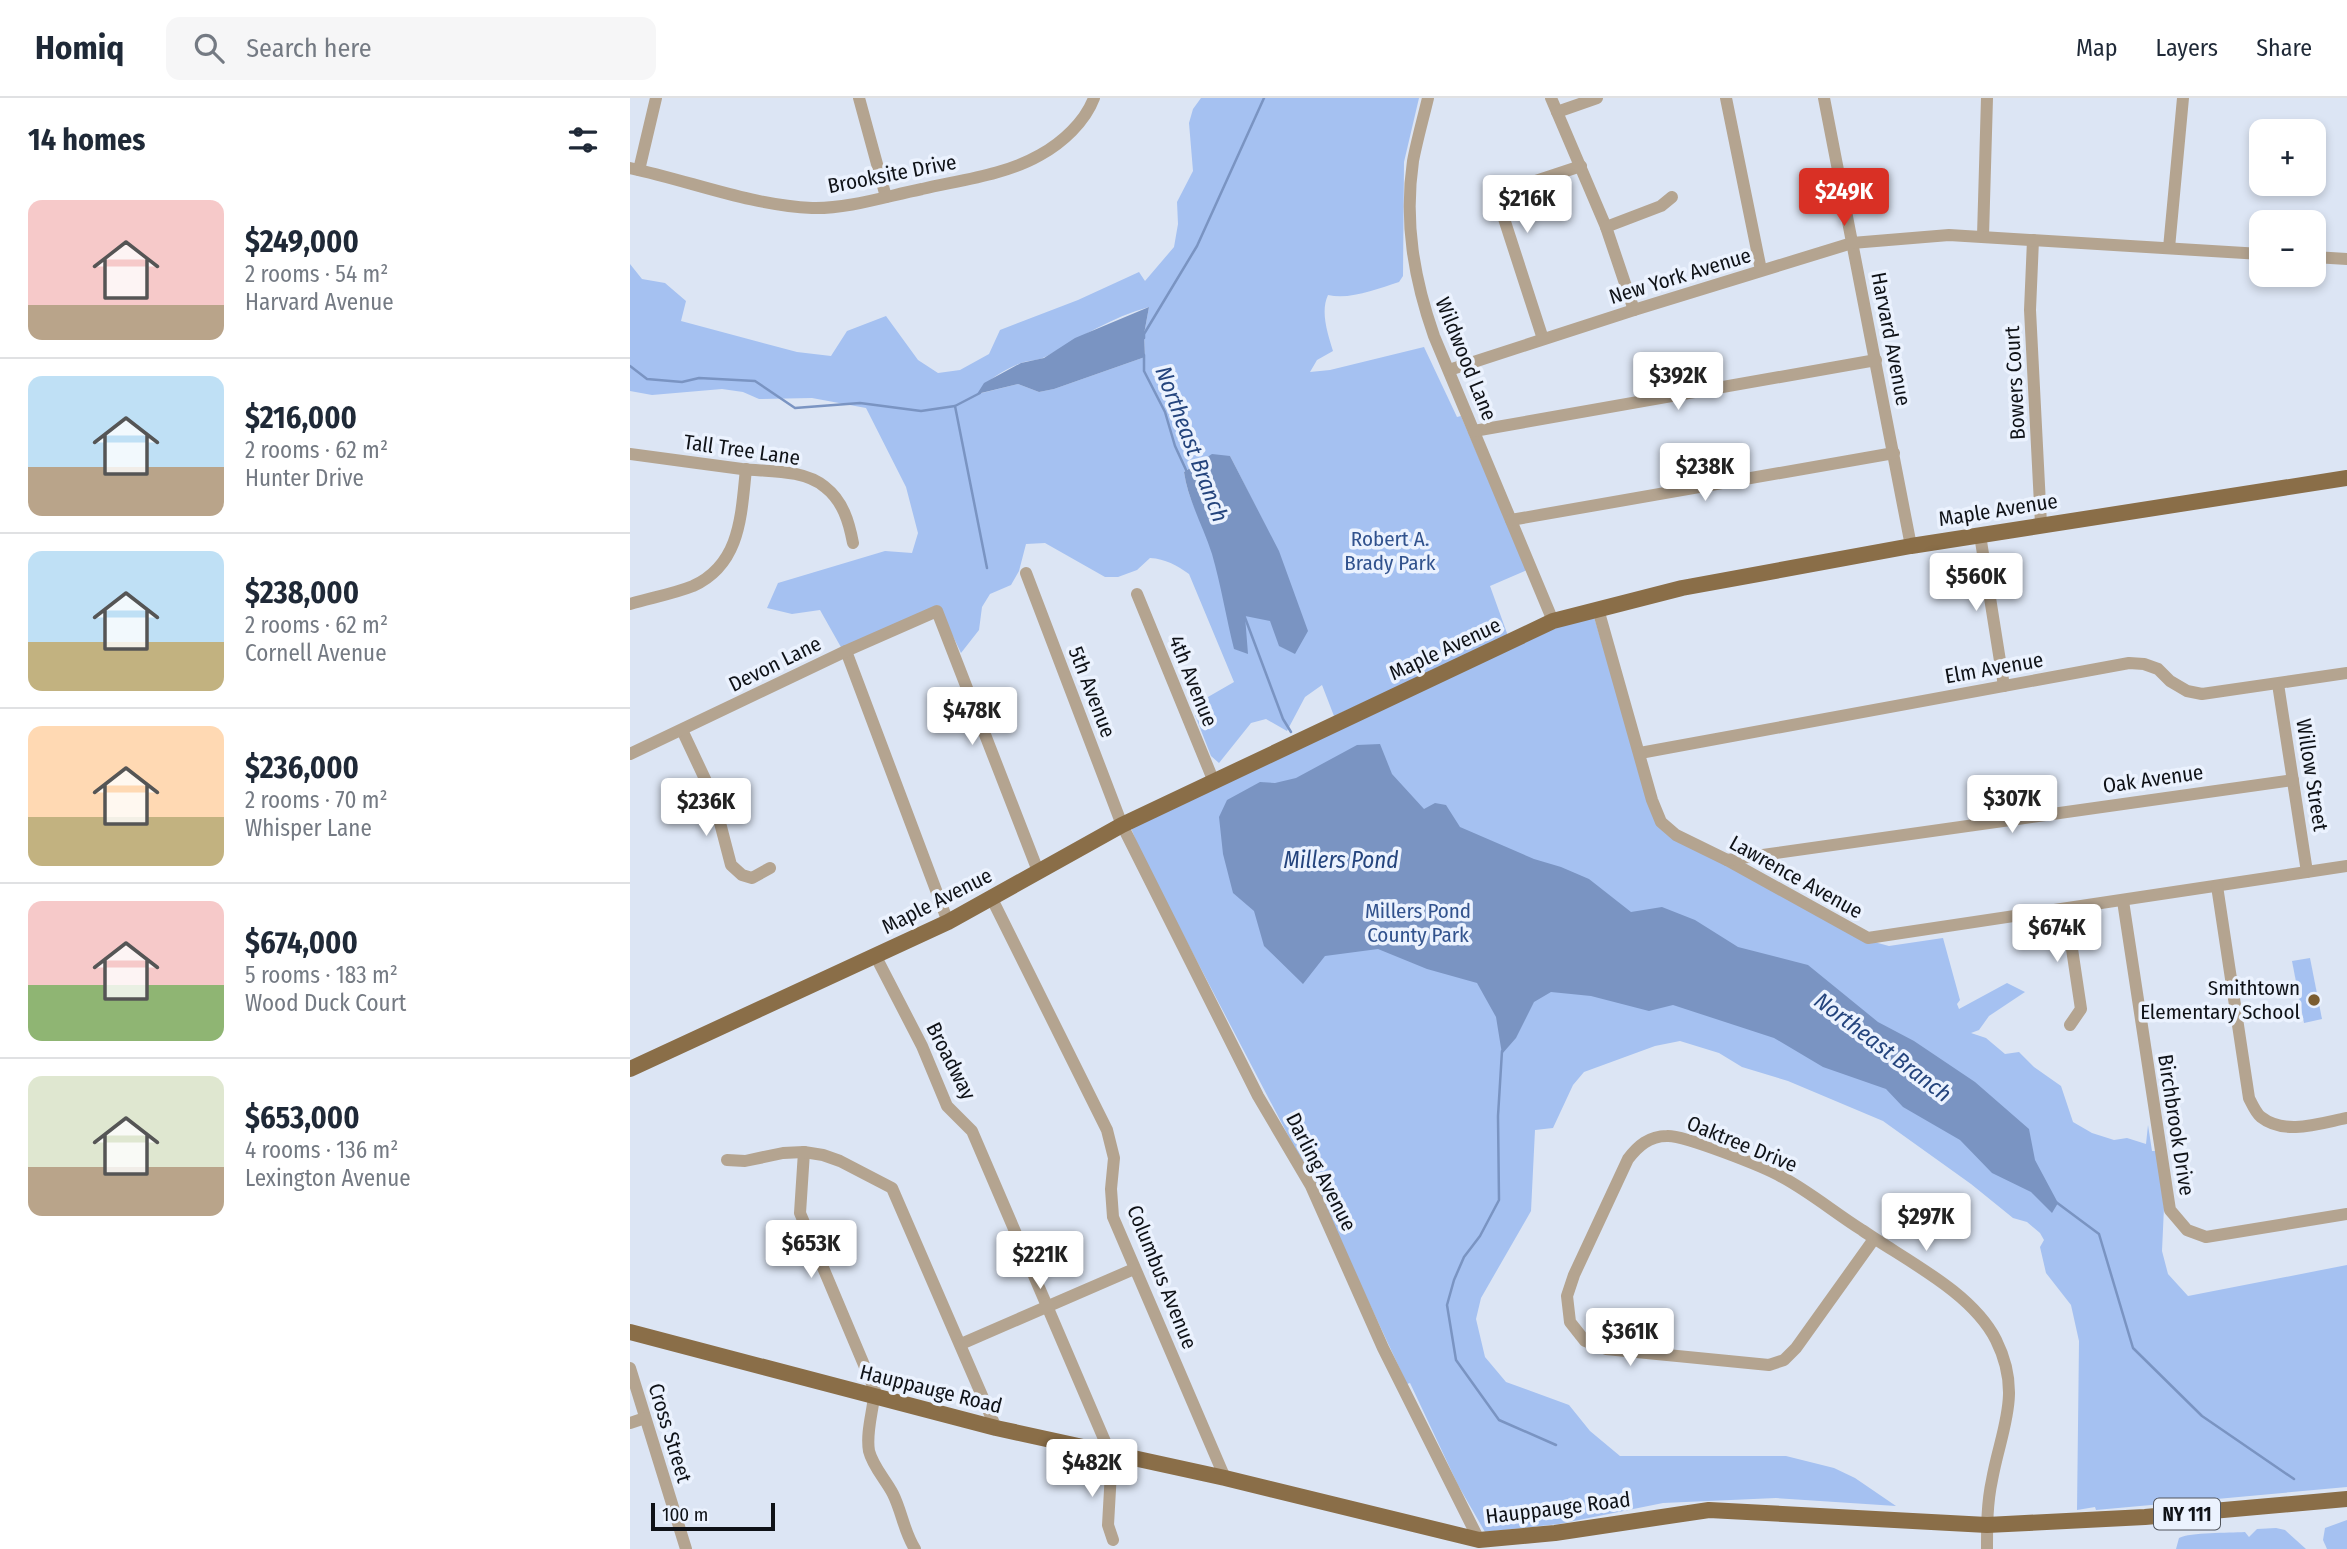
<!DOCTYPE html>
<html lang="en">
<head>
<meta charset="utf-8">
<style>
	body { margin:0; font-family:"Fira Sans Condensed",sans-serif; background:#f6f6f7; color:#1f2937; height:100vh; display:flex; flex-direction:column; font-size:26px; white-space:nowrap }
	* { box-sizing:border-box; margin:0 }
	p { font-size:23px; color:#747a83 }
	.icon { flex:none; width:38px; height:38px; fill:none; stroke:currentColor; stroke-width:2; stroke-linecap:round; stroke-linejoin:round }
	.map { position:relative; flex:1; overflow:hidden }
	.details { display:flex; flex-direction:column; background:#fff; width:630px }
	.details>* { flex:none }
	.tools { position:absolute; left:1619px; top:21px; display:grid; gap:14px }
	.tools a { display:grid; place-items:center; width:77px; height:77px; border-radius:14px; background:#fff; box-shadow:0 4px 10px #0003; font-size:35px }
	.scale { position:absolute; left:21px; bottom:18px; width:124px; box-sizing:border-box; padding-left:7px; border:4px solid #0f1217; border-top:0; font-size:19px; line-height:24px; white-space:nowrap; color:#0f1217; -webkit-text-stroke:5px #ebf2fe; paint-order:stroke }
	.price { position:absolute; translate:-50% -60px; padding:0 16px; border-radius:7px; background:#fff; color:#222; font-size:23px; line-height:46px; filter:drop-shadow(0 2px 4px #0008) }
	.price::after { content:''; position:absolute; left:50%; top:42px; width:21px; height:16px; margin-left:-10px; background:inherit; clip-path:polygon(0 0,100% 0,50% 100%) }
	.price.active { background:#d93025; color:#fff }
	ul { padding:0; list-style:none }
	li { display:flex; align-items:center; gap:21px; height:175px; padding:0 28px }
	li+li { border-top:2px solid #e0e1e3 }
	li span { display:grid; place-items:center; flex:none; width:196px; height:140px; border-radius:14px; color:#555 }
	li>.icon { margin-inline-start:auto }
	span .icon { width:84px; height:84px; fill:#fffc; stroke-width:1 }
	li b { font-size:30px }
	h2 { display:flex; justify-content:space-between; align-items:center; height:84px; padding:0 28px; font-size:30px }
	header { display:flex; align-items:center; gap:42px; box-sizing:border-box; height:98px; padding:0 35px; background:#fff; border-bottom:2px solid #e0e1e3 }
	header strong { font-size:33px }
	nav { display:flex; gap:38px; margin-inline-start:auto; font-size:24px }
	.search { width:490px; height:63px; background:#f6f6f7; display:flex; align-items:center; gap:18px; box-sizing:border-box; padding:0 24px; border-radius:14px; color:#747a83; font-size:26px }
	main { display:flex; flex:1; min-height:0 }
	.map>svg:first-child { display:block }
</style>
</head>
<body>
<header>
<strong>Homiq</strong>
<div class="search"><svg class="icon" aria-label="search" viewBox="0 0 24 24"><circle cx="10" cy="10" r="6"/><path d="M15 15l6 6"/></svg>Search here</div>
<nav><a>Map</a><a>Layers</a><a>Share</a></nav>
</header>
<main>
<section class="details">
<h2>14 homes<svg class="icon" aria-label="filters" viewBox="0 0 24 24"><path d="M4 7h16M4 17h16"/><circle cx="9" cy="7" r="2"/><circle cx="15" cy="17" r="2"/></svg></h2>
<ul>
<li><span style="background:linear-gradient(#f6c9c9 75%,#b9a48a 0)"><svg class="icon" aria-label="home" viewBox="0 0 24 24"><path d="M3 11l9-7 9 7M6 9v11h12V9"/></svg></span><div><b>$249,000</b><p>2 rooms · 54 m²</p><p>Harvard Avenue</p></div></li>
<li><span style="background:linear-gradient(#bfe0f5 65%,#b9a48a 0)"><svg class="icon" aria-label="home" viewBox="0 0 24 24"><path d="M3 11l9-7 9 7M6 9v11h12V9"/></svg></span><div><b>$216,000</b><p>2 rooms · 62 m²</p><p>Hunter Drive</p></div></li>
<li><span style="background:linear-gradient(#bfe0f5 65%,#c2b280 0)"><svg class="icon" aria-label="home" viewBox="0 0 24 24"><path d="M3 11l9-7 9 7M6 9v11h12V9"/></svg></span><div><b>$238,000</b><p>2 rooms · 62 m²</p><p>Cornell Avenue</p></div></li>
<li><span style="background:linear-gradient(#ffd9b3 65%,#c2b280 0)"><svg class="icon" aria-label="home" viewBox="0 0 24 24"><path d="M3 11l9-7 9 7M6 9v11h12V9"/></svg></span><div><b>$236,000</b><p>2 rooms · 70 m²</p><p>Whisper Lane</p></div></li>
<li><span style="background:linear-gradient(#f6c9c9 60%,#8fb573 0)"><svg class="icon" aria-label="home" viewBox="0 0 24 24"><path d="M3 11l9-7 9 7M6 9v11h12V9"/></svg></span><div><b>$674,000</b><p>5 rooms · 183 m²</p><p>Wood Duck Court</p></div></li>
<li><span style="background:linear-gradient(#dfe7d0 65%,#b9a48a 0)"><svg class="icon" aria-label="home" viewBox="0 0 24 24"><path d="M3 11l9-7 9 7M6 9v11h12V9"/></svg></span><div><b>$653,000</b><p>4 rooms · 136 m²</p><p>Lexington Avenue</p></div></li>
</ul>
</section>
<div class="map">
<svg width="1717" height="1451" viewBox="0 0 1717 1451">
	<rect width="100%" height="100%" fill="#dce5f4"/>
	<g fill="#a5c1f1" fill-rule="evenodd">
		<path d="M 571,0 L 789,0 L 774,64 L 773,178 L 769,184 C 747,191 720,202 698,197 C 690,214 698,236 703,253 L 687,262 L 680,274 L 700,272 L 794,249 L 827,319 L 831,318 L 897,472 L 860,488 L 878,538 L 704,618 L 692,587 L 675,599 L 657,633 L 636,621 L 621,625 L 589,665 L 581,658 L 565,617 L 571,603 L 604,584 L 559,476 C 546,467 536,461 520,460 L 507,472 L 488,479 L 475,479 L 415,445 L 396,446 L 389,473 L 381,487 L 360,496 L 352,509 L 349,532 L 331,555 L 308,507 L 212,551 L 190,512 L 162,516 L 137,510 L 148,485 L 255,453 L 282,455 L 288,435 L 276,389 L 236,310 L 182,300 L 129,301 L 113,294 L 92,291 L 22,297 L 0,293 L 0,166 L 12,181 L 35,185 L 56,203 L 51,223 L 167,254 L 201,258 L 217,233 L 256,218 L 288,262 L 308,275 L 330,272 L 359,256 L 370,232 L 448,202 L 509,174 L 515,183 L 544,149 L 548,126 L 547,104 L 563,73 L 559,25 L 563,11 ZM 519,209 L 514,236 L 515,259 L 424,291 L 409,294 L 388,286 L 348,296 C 356,282 375,271 391,265 C 399,262 409,263 417,258 C 449,240 482,219 519,209 ZM 600,358 L 635,427 L 643,447 L 576,431 C 565,413 557,395 554,374 L 558,371 Z"/>
		<polygon points="964,519 1027,727 1233,841 1259,848 1313,840 1330,902 1327,906 1329,911 1377,885 1395,894 1359,918 1349,932 1341,935 1356,940 1375,956 1389,954 1404,969 1431,988 1443,1024 1462,1035 1484,1042 1497,1040 1516,1046 1518,1027 1522,1053 1526,1053 1534,1109 1532,1153 1538,1176 1558,1198 1717,1167 1717,1389 1466,1412 1465,1409 1447,1412 1449,1243 1441,1207 1416,1175 1410,1149 1414,1142 1410,1135 1397,1124 1383,1120 1341,1086 1253,1023 1158,983 1112,969 1089,955 1050,943 1025,948 954,974 943,987 923,1030 905,1032 901,1113 851,1200 846,1221 855,1259 876,1284 939,1307 960,1333 990,1358 1156,1358 1204,1370 1225,1380 1266,1408 1146,1400 1033,1405 929,1426 855,1434 828,1387 780,1285 777,1286 684,1087 512,758 501,730 924,529"/>
		<polygon points="1680,860 1692,921 1674,925 1662,863"/>
		<polygon points="1717,1422 1717,1451 1697,1451 1693,1442 1695,1430"/>
		<path d="M 1646,1430 L 1655,1432 L 1676,1451 L 1546,1451 L 1549,1440 C 1561,1434 1598,1435 1615,1434 L 1619,1439 L 1627,1431 Z"/>
	</g>
	<g fill="#7a94c2">
		<polygon points="519,209 514,236 515,259 424,291 409,294 388,286 347,296 354,285 391,265 414,260 445,240"/>
		<path d="M 582,356 L 600,358 L 649,453 L 678,533 L 665,556 L 649,548 L 640,523 L 615,518 L 618,556 L 604,551 C 596,519 591,487 582,456 C 573,428 558,402 554,374 Z"/>
		<polygon points="750,646 762,676 794,711 805,705 816,707 830,729 904,761 931,769 959,781 1001,814 1032,809 1065,822 1108,849 1178,867 1248,924 1284,943 1345,984 1399,1031 1405,1062 1428,1105 1422,1115 1401,1094 1362,1075 1330,1042 1273,1009 1256,991 1193,969 1144,940 1043,907 1019,913 961,898 921,894 904,904 886,940 872,956 866,919 847,885 797,871 748,851 695,858 673,886 634,848 624,813 603,795 593,756 589,719 597,702 630,684 645,685 666,680 727,647"/>
	</g>
	<g fill="none" stroke-linecap="round" stroke-linejoin="round">
		<g stroke="#7a94c2" stroke-width="2.5">
			<polyline points="514,240 514,236 567,148 634,0"/>
			<polyline points="514,257 514,273 535,314 545,348 557,374"/>
			<polyline points="0,268 17,281 52,284 69,280 125,283 165,310 230,305 291,313 325,308"/>
			<polyline points="350,295 325,308 357,470"/>
			<polyline points="614,517 653,621 661,634"/>
			<polyline points="872,953 868,1018 869,1102 850,1138 834,1159 824,1182 817,1207 826,1262 869,1322 926,1347"/>
			<polyline points="1426,1104 1469,1136 1503,1250 1572,1318 1664,1381"/>
		</g>
		<g stroke="#b4a490" stroke-width="12">
			<polyline points="229,0 256,99"/>
			<path d="M 798,0 C 793,21 787,42 783,63 C 774,124 784,181 804,238 L 923,523"/>
			<polyline points="921,0 976,129 1004,212"/>
			<polyline points="1096,0 1131,172"/>
			<polyline points="1194,0 1281,448"/>
			<polyline points="927,14 967,0"/>
			<path d="M 0,70 C 61,83 119,107 182,110 C 218,111 257,98 292,91 C 331,82 375,77 410,57 C 432,45 455,24 464,0"/>
			<polyline points="9,72 26,0"/>
			<polyline points="976,129 1031,108 1042,99"/>
			<polyline points="1353,138 1357,0"/>
			<polyline points="1403,142 1400,212 1411,426"/>
			<polyline points="1539,150 1553,0"/>
			<polyline points="1684,159 1717,161"/>
			<polyline points="913,241 866,96 951,68"/>
			<polyline points="819,272 1004,212 1222,145 1319,137 1631,156"/>
			<polyline points="844,333 1246,262"/>
			<path d="M 0,356 C 37,361 75,366 112,371 C 139,374 173,371 195,389 C 213,403 219,424 223,445"/>
			<polyline points="881,422 1264,355"/>
			<polyline points="1350,437 1374,588"/>
			<polyline points="396,475 492,727 628,998 681,1088 753,1250 849,1442"/>
			<polyline points="507,496 584,684"/>
			<path d="M 0,506 C 20,500 43,496 63,488 C 111,466 111,417 116,371"/>
			<polyline points="968,511 1022,702 1031,724 1046,737 1097,762 1238,840 1717,768"/>
			<polyline points="216,553 318,824"/>
			<polyline points="1648,586 1677,774"/>
			<polyline points="52,632 83,698 101,767 112,777 122,780 140,770"/>
			<polyline points="1010,655 1499,565 1514,566 1528,571 1540,583 1557,593 1572,596 1717,575"/>
			<polyline points="0,656 216,553 307,513 408,773"/>
			<polyline points="1097,762 1663,682"/>
			<path d="M 1587,788 L 1619,1000 C 1622,1006 1626,1015 1631,1019 C 1655,1038 1691,1025 1717,1020"/>
			<polyline points="362,801 477,1032 484,1060 481,1091 483,1119 595,1380"/>
			<polyline points="1493,803 1540,1112 1557,1132 1576,1139 1717,1116"/>
			<polyline points="1436,811 1451,911 1440,927"/>
			<polyline points="245,857 292,948 317,1008 342,1033 480,1355"/>
			<polyline points="174,1054 170,1115 248,1300"/>
			<polyline points="97,1062 115,1063 153,1055 174,1054 193,1057 210,1063 262,1090 366,1330"/>
			<path d="M 1244,1141 L 1166,1250 L 1154,1262 L 1139,1267 L 976,1251 L 955,1243 L 940,1224 L 937,1198 L 944,1177 L 998,1061 C 1008,1048 1019,1038 1037,1038 C 1054,1037 1135,1069 1152,1079 C 1180,1094 1205,1115 1232,1132 C 1275,1162 1342,1194 1366,1242 C 1393,1296 1371,1331 1362,1382 C 1357,1405 1357,1428 1357,1451"/>
			<polyline points="331,1246 504,1171"/>
			<polyline points="0,1270 56,1451"/>
			<path d="M 244,1299 C 242,1316 236,1336 239,1353 C 243,1369 256,1382 263,1396 C 272,1414 274,1434 285,1451"/>
			<polyline points="0,1325 15,1320"/>
			<polyline points="482,1356 478,1427 483,1442"/>
		</g>
		<g stroke="#8a6e48" stroke-width="16">
			<polyline points="0,971 318,824 492,727 923,523 1052,490 1281,448 1717,380"/>
			<polyline points="0,1234 366,1330 595,1380 849,1442 925,1435 1079,1412 1357,1427 1515,1419 1717,1401"/>
		</g>
	</g>
	<circle fill="#7b5d31" stroke="#ebf2fe" stroke-width="2.5" cx="1684" cy="902" r="7"/>
	<g text-anchor="middle" dominant-baseline="central" stroke-width="7" stroke-linejoin="round" paint-order="stroke">
		<rect fill="#ebf2fe" stroke="#51555c" stroke-width="2" x="1524" y="1400.5" width="66" height="31" rx="5"/>
		<g font-size="19" font-weight="bold" fill="#0f1217">
			<text x="1557" y="1416">NY 111</text>
		</g>
		<g font-size="21" fill="#0f1217" stroke="#ebf2fe">
			<text transform="translate(262 76) rotate(-11)">Brooksite Drive</text>
			<text transform="translate(1050 178) rotate(-17)">New York Avenue</text>
			<text transform="translate(1261 241) rotate(79)">Harvard Avenue</text>
			<text transform="translate(836 261) rotate(68)">Wildwood Lane</text>
			<text transform="translate(1385 285) rotate(-93)">Bowers Court</text>
			<text transform="translate(112 352) rotate(8)">Tall Tree Lane</text>
			<text transform="translate(1368 412) rotate(-9)">Maple Avenue</text>
			<text transform="translate(815 551) rotate(-25)">Maple Avenue</text>
			<text transform="translate(145 566) rotate(-26)">Devon Lane</text>
			<text transform="translate(1364 570) rotate(-10)">Elm Avenue</text>
			<text transform="translate(563 583) rotate(68)">4th Avenue</text>
			<text transform="translate(462 594) rotate(69)">5th Avenue</text>
			<text transform="translate(1682 677) rotate(81)">Willow Street</text>
			<text transform="translate(1523 681) rotate(-8)">Oak Avenue</text>
			<text transform="translate(1166 779) rotate(29)">Lawrence Avenue</text>
			<text transform="translate(307 803) rotate(-27)">Maple Avenue</text>
			<text transform="translate(321 963) rotate(63)">Broadway</text>
			<text transform="translate(1546 1027) rotate(81)">Birchbrook Drive</text>
			<text transform="translate(1112 1046) rotate(22)">Oaktree Drive</text>
			<text transform="translate(691 1074) rotate(63)">Darling Avenue</text>
			<text transform="translate(532 1179) rotate(68)">Columbus Avenue</text>
			<text transform="translate(301 1291) rotate(14)">Hauppauge Road</text>
			<text transform="translate(40 1335) rotate(73)">Cross Street</text>
			<text transform="translate(928 1410) rotate(-7)">Hauppauge Road</text>
		</g>
		<g font-size="21" fill="#31528d" stroke="#ebf2fe">
			<text x="760" y="441">Robert A.<tspan x="760" dy="24">Brady Park</tspan></text>
			<text x="788" y="813">Millers Pond<tspan x="788" dy="24">County Park</tspan></text>
		</g>
		<g font-size="21" fill="#0f1217" stroke="#ebf2fe" text-anchor="end">
			<text x="1670" y="890">Smithtown<tspan x="1670" dy="24">Elementary School</tspan></text>
		</g>
		<g font-size="23" font-style="italic" fill="#24447d" stroke="#ebf2fe">
			<text transform="translate(562 346) rotate(69)">Northeast Branch</text>
			<text x="711" y="762">Millers Pond</text>
			<text transform="translate(1253 949) rotate(37)">Northeast Branch</text>
		</g>
	</g>
</svg>
<div class="tools">
<a>+</a>
<a>−</a>
</div>
<div class="scale">100 m</div>
<b class="price active" style="left:1214px;top:130px">$249K</b>
<b class="price" style="left:897px;top:137px">$216K</b>
<b class="price" style="left:1048px;top:314px">$392K</b>
<b class="price" style="left:1075px;top:405px">$238K</b>
<b class="price" style="left:1346px;top:515px">$560K</b>
<b class="price" style="left:342px;top:649px">$478K</b>
<b class="price" style="left:1382px;top:737px">$307K</b>
<b class="price" style="left:76px;top:740px">$236K</b>
<b class="price" style="left:1427px;top:866px">$674K</b>
<b class="price" style="left:1296px;top:1155px">$297K</b>
<b class="price" style="left:181px;top:1182px">$653K</b>
<b class="price" style="left:410px;top:1193px">$221K</b>
<b class="price" style="left:1000px;top:1270px">$361K</b>
<b class="price" style="left:462px;top:1401px">$482K</b>
</div>
</main>
</body>
</html>
